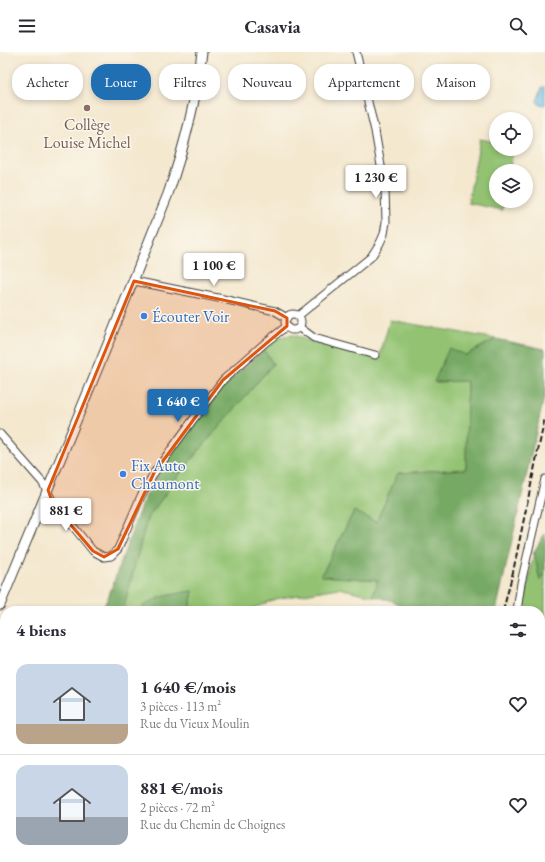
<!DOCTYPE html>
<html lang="fr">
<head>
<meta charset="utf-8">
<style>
	body { margin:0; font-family:"EB Garamond",serif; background:#f2f2f3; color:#2b2b33; height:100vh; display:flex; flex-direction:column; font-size:15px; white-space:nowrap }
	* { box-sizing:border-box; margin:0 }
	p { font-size:13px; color:#7c7c81 }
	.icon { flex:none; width:22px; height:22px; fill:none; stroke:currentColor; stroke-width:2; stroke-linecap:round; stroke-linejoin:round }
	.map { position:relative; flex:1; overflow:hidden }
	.panel { position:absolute; left:0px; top:554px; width:545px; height:256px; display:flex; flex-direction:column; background:#fff; border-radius:16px 16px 0 0; box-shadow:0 2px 6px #0003 }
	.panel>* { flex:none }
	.hud { position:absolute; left:12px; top:12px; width:521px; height:36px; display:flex; gap:8px }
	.controls { position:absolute; left:489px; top:60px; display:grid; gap:8px }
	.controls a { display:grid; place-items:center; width:44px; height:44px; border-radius:50%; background:#fff; box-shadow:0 2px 6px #0003; font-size:20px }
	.price { position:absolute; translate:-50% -34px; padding:0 9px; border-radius:4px; background:#fff; color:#222; font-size:13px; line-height:26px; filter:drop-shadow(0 1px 2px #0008) }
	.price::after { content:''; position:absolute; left:50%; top:24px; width:12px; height:9px; margin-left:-6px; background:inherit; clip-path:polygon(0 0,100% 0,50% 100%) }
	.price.selected { background:#1f6fb2; color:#fff }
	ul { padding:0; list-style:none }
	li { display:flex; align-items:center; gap:12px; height:100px; padding:0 16px }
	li+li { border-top:1px solid #e1e1e2 }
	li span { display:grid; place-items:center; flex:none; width:112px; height:80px; border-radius:12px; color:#555 }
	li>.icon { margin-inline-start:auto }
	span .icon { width:48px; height:48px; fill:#fffc; stroke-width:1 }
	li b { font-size:17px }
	h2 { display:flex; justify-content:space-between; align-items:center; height:48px; padding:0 16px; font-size:17px }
	.chip { padding:0 14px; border-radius:16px; background:#fff; box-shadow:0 2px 6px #0003; font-size:14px; line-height:36px }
	.chip.selected { background:#1f6fb2; color:#fff }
	header { display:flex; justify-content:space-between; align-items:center; height:52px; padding:0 16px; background:#fff; font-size:18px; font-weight:700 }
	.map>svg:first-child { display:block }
</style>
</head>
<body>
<header><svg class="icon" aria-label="menu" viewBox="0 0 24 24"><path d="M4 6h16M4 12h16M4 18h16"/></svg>Casavia<svg class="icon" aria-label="search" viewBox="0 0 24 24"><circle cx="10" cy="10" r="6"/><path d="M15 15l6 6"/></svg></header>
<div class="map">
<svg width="545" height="810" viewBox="0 0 545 810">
	<rect width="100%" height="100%" fill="#fbf7ec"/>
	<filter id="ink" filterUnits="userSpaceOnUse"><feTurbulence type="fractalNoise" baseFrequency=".025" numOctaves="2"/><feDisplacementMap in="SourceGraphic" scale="8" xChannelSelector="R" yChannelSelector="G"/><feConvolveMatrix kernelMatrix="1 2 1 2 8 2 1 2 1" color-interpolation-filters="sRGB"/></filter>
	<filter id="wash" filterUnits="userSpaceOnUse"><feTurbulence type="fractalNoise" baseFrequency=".012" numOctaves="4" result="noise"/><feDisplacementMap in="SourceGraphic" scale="16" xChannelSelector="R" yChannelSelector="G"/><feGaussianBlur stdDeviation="0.9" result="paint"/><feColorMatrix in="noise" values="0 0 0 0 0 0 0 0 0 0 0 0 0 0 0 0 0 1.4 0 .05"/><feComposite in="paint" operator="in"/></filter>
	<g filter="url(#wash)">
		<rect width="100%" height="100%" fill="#f4e8cf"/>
		<g fill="#93c372" stroke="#587047">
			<polygon points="480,87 496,90 496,97 514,97 509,119 496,119 496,149 504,149 502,158 468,151"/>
			<polygon points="390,268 496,287 465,303 434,330 467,329 466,417 399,421 376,470 354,459 321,524 378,528 373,544 339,536 275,547 247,559 189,559 193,539 143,554 140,559 123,559 147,467 184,416 273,312 264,298 279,286 293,283 321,293 379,307"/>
			<polygon points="534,500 540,529 545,522 545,572 540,575 540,559 523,559"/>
			<polygon points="545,692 545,761 540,770 540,693"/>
			<polygon points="463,805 519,805 516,810 460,810"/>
		</g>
		<g fill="#76a964" stroke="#496240">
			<polygon points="496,287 545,297 545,341 496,559 412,559 393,549 373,544 378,528 321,524 354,459 376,470 398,421 466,417 467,329 434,330 449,296 465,303"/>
			<polygon points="264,298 273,312 184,416 147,467 123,559 102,559 109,543 142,451 172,399 228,329"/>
			<polygon points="545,481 545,522 540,529 534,500"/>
			<path d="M 193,539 L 189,559 L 140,559 C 148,545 178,541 193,539 Z"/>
			<polygon points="402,805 463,805 460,810 399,810"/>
		</g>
		<polygon fill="#6abbe5" stroke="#436c80" points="542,35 545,35 545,53 539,52 537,49"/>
	</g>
	<g filter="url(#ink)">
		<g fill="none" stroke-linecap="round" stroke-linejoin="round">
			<defs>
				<g id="minor">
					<polyline points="134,229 223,247 275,259 287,266"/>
					<circle cx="293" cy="270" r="8"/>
					<polyline points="298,264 371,205 380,191 384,182 386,170 385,137 375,79 356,0"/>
					<polyline points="299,275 314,286 375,303"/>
					<path d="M 0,382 L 42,430 C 48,439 51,450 59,457 L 93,499 L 104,505 L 111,504 L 118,497 L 141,444 L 154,421 L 192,369 L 223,328 L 266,290 L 287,274"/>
					<polyline points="517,559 521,531 545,427"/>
					<polyline points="540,583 545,580"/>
					<polyline points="0,698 5,698"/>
					<polyline points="540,780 545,772"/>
					<polyline points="188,805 193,810"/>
					<polyline points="317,805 320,810"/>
					<polyline points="209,810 213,805"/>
					<polyline points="303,810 306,805"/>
					<polyline points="521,810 524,805"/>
				</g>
				<path id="tertiary" d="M 0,553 L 107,294 L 168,142 C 184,96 196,48 202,0"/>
			</defs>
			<use href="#minor" stroke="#3c3b37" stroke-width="9"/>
			<use href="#tertiary" stroke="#3c3b37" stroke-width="11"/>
			<use href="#minor" stroke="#fff" stroke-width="7"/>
			<use href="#tertiary" stroke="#fff" stroke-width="9"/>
			<g stroke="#1c1c1c" stroke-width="2" stroke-dasharray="6 3" stroke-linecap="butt">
				<polyline points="503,559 513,520 545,365"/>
				<polyline points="387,810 391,805"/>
			</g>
		</g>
	</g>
	<path fill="#de560d" fill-opacity="0.2" stroke="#de560d" stroke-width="3" stroke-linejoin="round" d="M 134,229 L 275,259 L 287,266 L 287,274 L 223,328 L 154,421 L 118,497 L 104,505 L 93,499 L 53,452 L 48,438 Z"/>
	<circle fill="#8d6e63" stroke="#fbf7ec" stroke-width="1.5" cx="87" cy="56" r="4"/>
	<g fill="#3f7fe0" stroke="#fbf7ec" stroke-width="1.5">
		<circle cx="144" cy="264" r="4"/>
		<circle cx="123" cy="422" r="4"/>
	</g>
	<g text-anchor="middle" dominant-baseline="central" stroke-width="3" stroke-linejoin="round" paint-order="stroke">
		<g font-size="16" fill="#785e54" stroke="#fbf7ec">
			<text x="87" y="72">Collège<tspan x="87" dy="18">Louise Michel</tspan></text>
		</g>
		<g font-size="16" fill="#366cbe" stroke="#fbf7ec" text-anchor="start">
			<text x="152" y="264">Écouter Voir</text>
			<text x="131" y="413">Fix Auto<tspan x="131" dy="18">Chaumont</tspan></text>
		</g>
	</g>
</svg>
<div class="controls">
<a><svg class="icon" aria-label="locate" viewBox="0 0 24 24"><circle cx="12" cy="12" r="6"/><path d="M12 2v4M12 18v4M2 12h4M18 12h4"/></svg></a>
<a><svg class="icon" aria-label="layers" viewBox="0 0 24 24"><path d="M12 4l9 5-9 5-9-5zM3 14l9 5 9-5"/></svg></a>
</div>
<b class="price" style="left:376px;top:147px">1 230 €</b>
<b class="price" style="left:214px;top:235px">1 100 €</b>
<b class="price selected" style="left:178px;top:371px">1 640 €</b>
<b class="price" style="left:66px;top:480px">881 €</b>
<div class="hud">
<a class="chip">Acheter</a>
<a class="chip selected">Louer</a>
<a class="chip">Filtres</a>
<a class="chip">Nouveau</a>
<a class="chip">Appartement</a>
<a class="chip">Maison</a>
</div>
<section class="panel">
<h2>4 biens<svg class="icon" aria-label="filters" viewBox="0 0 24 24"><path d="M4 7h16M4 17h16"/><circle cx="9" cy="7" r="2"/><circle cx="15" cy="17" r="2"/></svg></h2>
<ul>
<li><span style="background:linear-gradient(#c9d6e8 75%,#b9a48a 0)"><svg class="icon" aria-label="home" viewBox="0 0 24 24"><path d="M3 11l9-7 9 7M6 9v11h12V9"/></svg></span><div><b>1 640 €/mois</b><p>3 pièces · 113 m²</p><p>Rue du Vieux Moulin</p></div><svg class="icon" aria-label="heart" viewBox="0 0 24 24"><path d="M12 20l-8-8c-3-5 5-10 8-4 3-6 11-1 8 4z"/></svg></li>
<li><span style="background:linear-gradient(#c9d6e8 65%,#9aa5b1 0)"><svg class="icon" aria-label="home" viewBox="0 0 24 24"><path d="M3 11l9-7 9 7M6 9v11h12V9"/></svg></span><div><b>881 €/mois</b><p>2 pièces · 72 m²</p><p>Rue du Chemin de Choignes</p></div><svg class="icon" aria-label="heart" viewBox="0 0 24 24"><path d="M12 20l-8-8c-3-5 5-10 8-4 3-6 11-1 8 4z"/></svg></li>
</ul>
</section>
</div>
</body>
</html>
